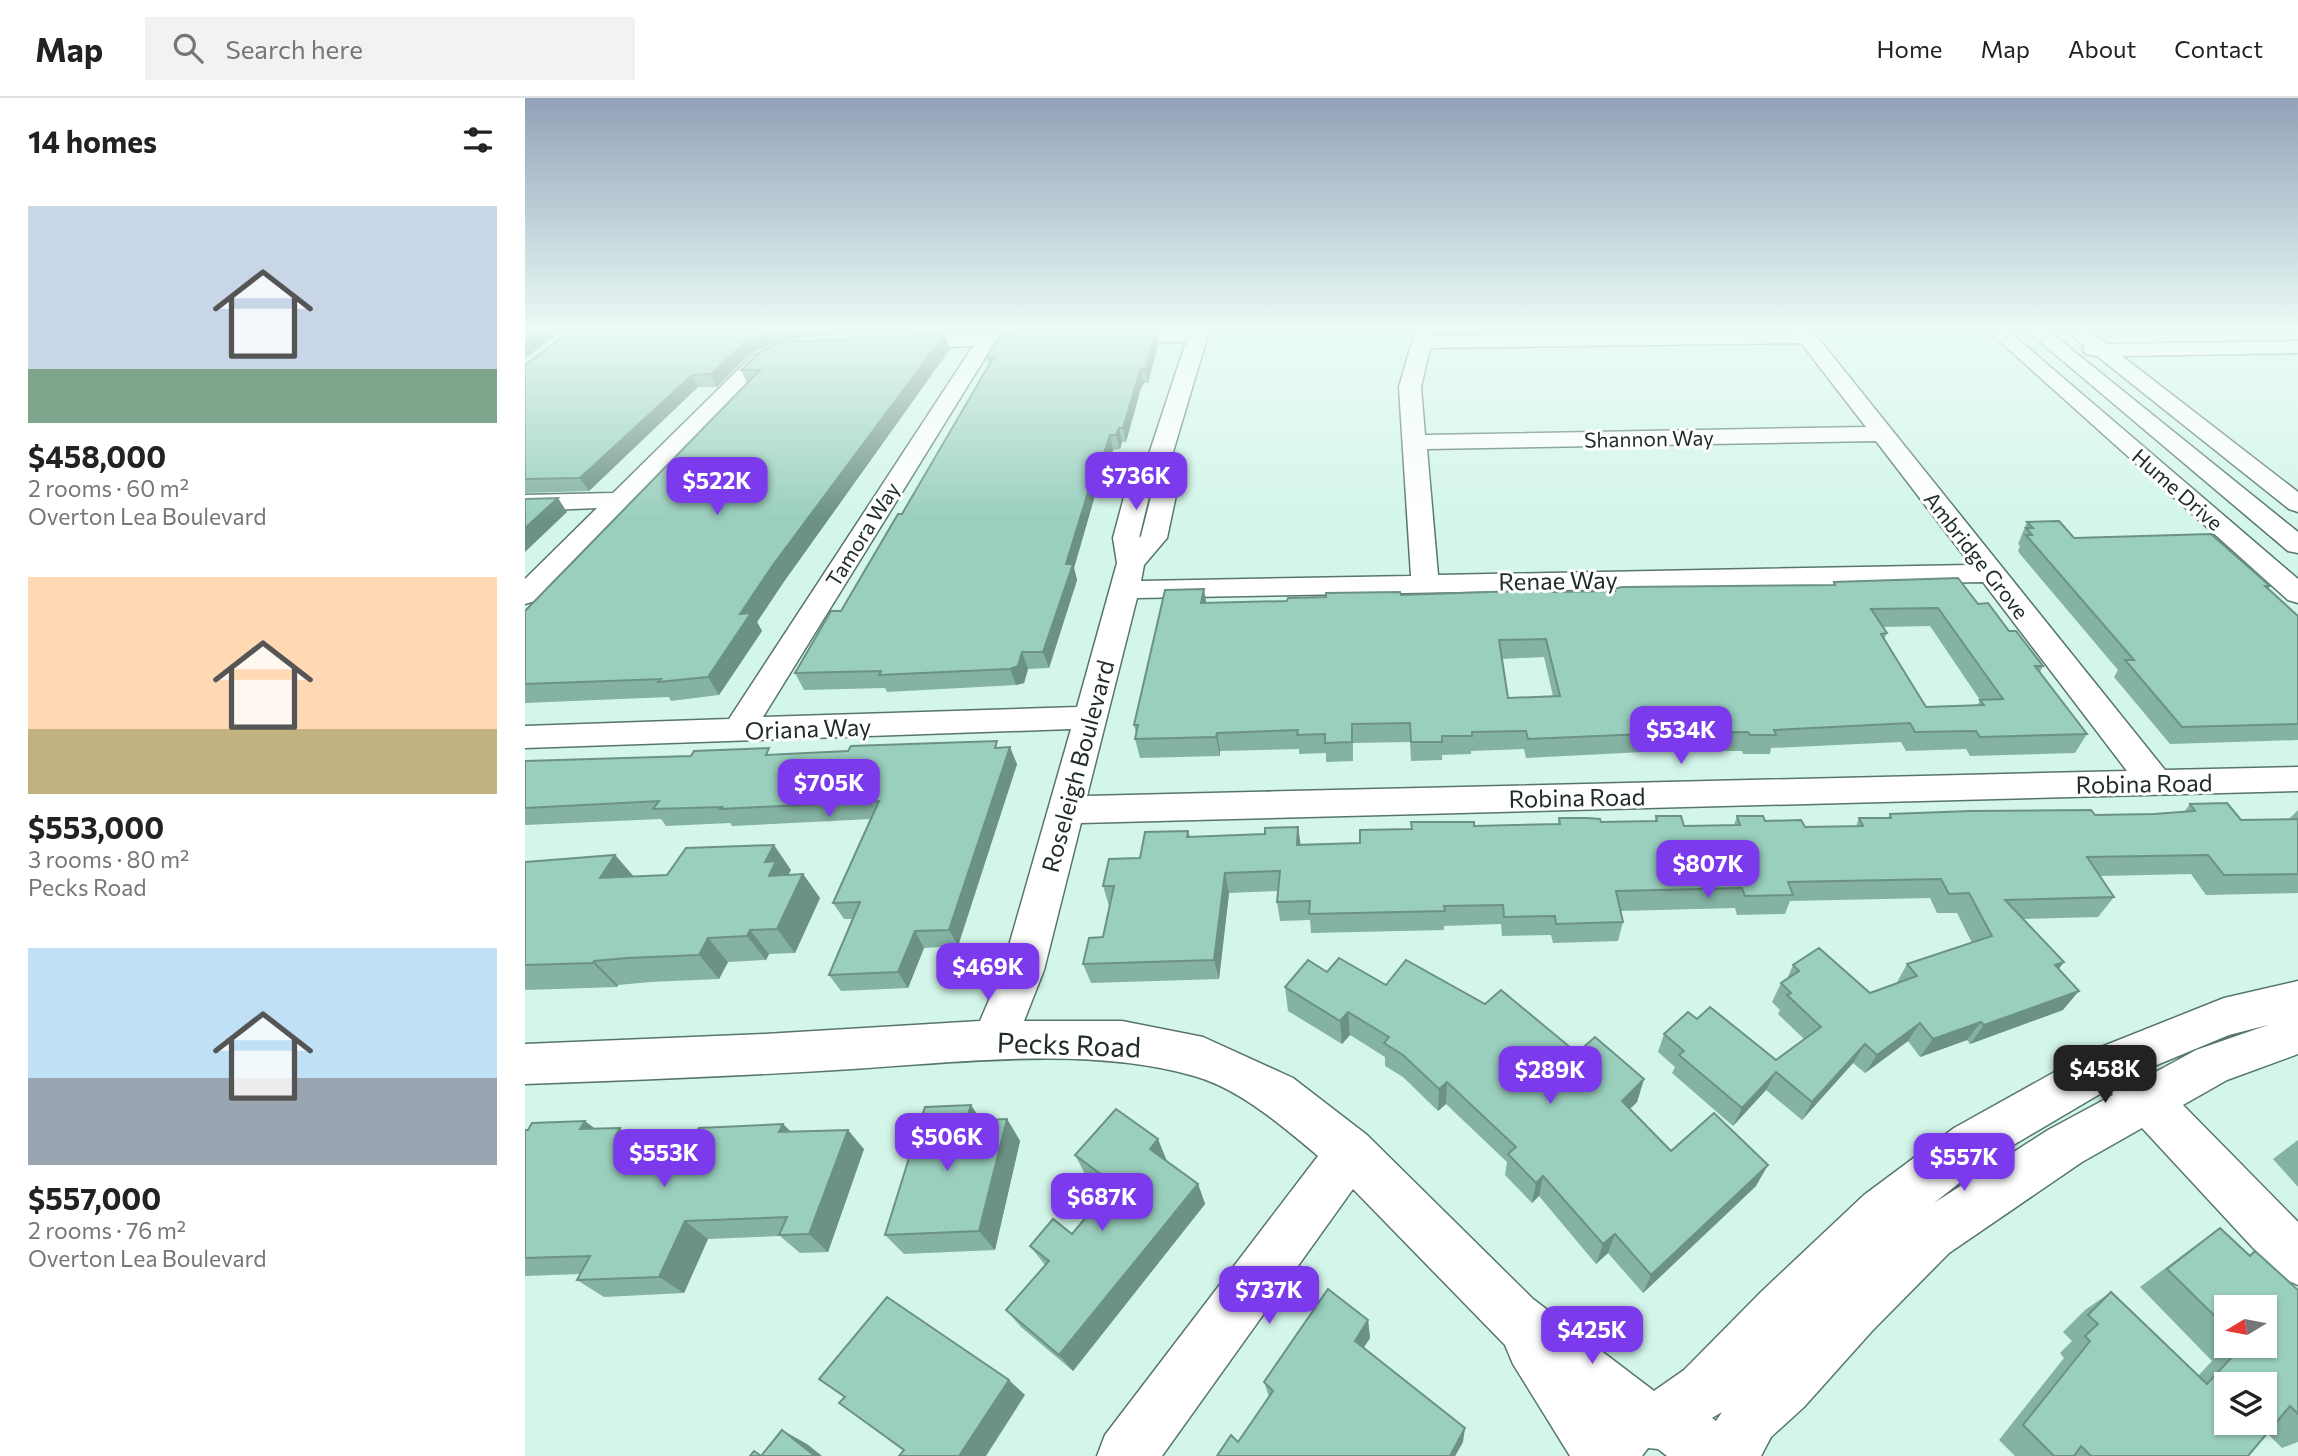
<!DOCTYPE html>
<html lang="en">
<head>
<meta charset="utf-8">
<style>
	body { margin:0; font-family:Commissioner,sans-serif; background:#f2f2f2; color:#222; height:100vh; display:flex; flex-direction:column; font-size:26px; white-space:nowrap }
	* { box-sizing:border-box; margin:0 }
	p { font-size:23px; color:#767676 }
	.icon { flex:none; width:38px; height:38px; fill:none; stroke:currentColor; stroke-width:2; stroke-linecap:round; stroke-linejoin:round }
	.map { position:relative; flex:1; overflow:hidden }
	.drawer { display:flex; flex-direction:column; background:#fff; width:525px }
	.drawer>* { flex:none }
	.needle { width:46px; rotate:260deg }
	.buttons { position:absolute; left:1689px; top:1197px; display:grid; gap:14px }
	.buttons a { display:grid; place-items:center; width:63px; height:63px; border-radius:0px; background:#fff; box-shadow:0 2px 5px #0004; font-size:35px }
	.price { position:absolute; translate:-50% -60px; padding:0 16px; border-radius:14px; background:#7c3aed; color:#fff; font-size:23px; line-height:46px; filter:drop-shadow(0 2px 4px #0008) }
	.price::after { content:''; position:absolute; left:50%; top:42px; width:21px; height:16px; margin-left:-10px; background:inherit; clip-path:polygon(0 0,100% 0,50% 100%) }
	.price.selected { background:#222; color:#fff }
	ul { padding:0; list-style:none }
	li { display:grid; align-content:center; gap:14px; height:371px; padding:0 28px }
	li span { display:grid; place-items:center; height:217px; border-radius:0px; color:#555 }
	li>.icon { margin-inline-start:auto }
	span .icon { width:126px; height:126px; fill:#fffc; stroke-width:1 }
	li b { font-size:30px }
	h2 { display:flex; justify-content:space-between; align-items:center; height:84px; padding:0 28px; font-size:30px }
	header { display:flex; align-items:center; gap:42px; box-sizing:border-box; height:98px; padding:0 35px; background:#fff; border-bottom:2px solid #e0e0e0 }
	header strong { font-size:33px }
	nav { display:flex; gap:38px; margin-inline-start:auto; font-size:24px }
	.search { width:490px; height:63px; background:#f2f2f2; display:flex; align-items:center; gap:18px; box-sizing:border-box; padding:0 24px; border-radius:0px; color:#767676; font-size:26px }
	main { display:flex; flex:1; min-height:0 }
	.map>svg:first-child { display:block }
</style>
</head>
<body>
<header>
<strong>Map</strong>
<div class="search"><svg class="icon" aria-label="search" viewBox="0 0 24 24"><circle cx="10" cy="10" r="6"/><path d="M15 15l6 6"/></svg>Search here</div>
<nav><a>Home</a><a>Map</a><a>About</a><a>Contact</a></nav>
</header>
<main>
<section class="drawer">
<h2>14 homes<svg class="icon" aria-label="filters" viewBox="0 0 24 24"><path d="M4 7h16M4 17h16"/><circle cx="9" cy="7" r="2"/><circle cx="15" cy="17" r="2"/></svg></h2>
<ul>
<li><span style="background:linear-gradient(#c9d6e8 75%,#7fa58c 0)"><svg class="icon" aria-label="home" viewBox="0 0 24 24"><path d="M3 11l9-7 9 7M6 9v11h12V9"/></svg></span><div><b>$458,000</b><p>2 rooms · 60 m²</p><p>Overton Lea Boulevard</p></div></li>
<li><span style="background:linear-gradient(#ffd9b3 70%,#c2b280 0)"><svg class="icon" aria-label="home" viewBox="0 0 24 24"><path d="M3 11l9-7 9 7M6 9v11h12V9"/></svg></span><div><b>$553,000</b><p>3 rooms · 80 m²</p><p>Pecks Road</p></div></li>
<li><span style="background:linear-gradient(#bfe0f5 60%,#9aa5b1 0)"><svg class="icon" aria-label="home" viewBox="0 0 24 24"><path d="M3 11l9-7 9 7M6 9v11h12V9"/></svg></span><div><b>$557,000</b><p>2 rooms · 76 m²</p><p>Overton Lea Boulevard</p></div></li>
</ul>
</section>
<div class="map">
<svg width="1773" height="1358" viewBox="0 0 1773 1358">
	<rect width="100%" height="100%" fill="#d4f6ea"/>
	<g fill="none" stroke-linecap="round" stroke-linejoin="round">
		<defs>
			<g id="minor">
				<path d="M 666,230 L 685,230 L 645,364 L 654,383 L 642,440 L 619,467 L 616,483 L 886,478 L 874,289 L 891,230 L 909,230 L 908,238 L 1268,233 L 1266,230 L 1285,230 L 1640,672 L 1773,669 L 1773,693 L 556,725 L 519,872 L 499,923 L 597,923 L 678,939 L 768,980 L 842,1037 L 1008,1201 L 1129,1293 L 1159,1272 L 1236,1194 L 1339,1097 L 1429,1030 L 1571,951 L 1699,900 L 1773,883 L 1773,956 L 1702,982 L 1658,1007 L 1773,1124 L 1773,1187 L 1755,1179 L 1617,1030 L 1557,1064 L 1424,1155 L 1347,1233 L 1279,1309 L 1246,1339 L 1236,1358 L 1142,1358 L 1133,1351 L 1123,1350 L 1117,1358 L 1045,1358 L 988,1266 L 980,1247 L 828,1091 L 637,1358 L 572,1358 L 580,1337 L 793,1058 C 757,1028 715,991 669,978 C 568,948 433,964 327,971 C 218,978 109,982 0,986 L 0,946 L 240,936 L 455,923 L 477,872 L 546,631 L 0,650 L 0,628 L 204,621 L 448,248 L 375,251 L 368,249 L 365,245 L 368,241 L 375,239 L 522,233 L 532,239 L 522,245 L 468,247 L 238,619 L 552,609 L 592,465 L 588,440 L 603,384 L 622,362 L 661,244 L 585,244 L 575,238 L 585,232 L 665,232 ZM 1276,245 L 1341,329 L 900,337 L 896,289 L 905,250 ZM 1351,343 L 1446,467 L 913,477 L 902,351 ZM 630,383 L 616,438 L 614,440 L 627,386 ZM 1458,484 L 1602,673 L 562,698 L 612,500 ZM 1743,927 L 1671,952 L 1627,976 L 1622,971 L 1704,937 ZM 1585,990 L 1588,997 L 1523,1032 L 1409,1105 L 1463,1062 ZM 1197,1314 L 1191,1323 L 1187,1320 Z"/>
				<polygon points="1460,230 1480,230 1773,481 1773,505 1763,502"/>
				<polygon points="1499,230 1520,230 1773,434 1773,455 1763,453"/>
				<polygon points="1540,230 1560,230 1582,246 1773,243 1773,255 1597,258 1773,394 1773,414 1764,411 1572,258 1561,256 1558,252 1560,249"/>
				<polygon points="257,245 264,247 267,251 264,255 240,267 10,503 0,506 0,481 72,410 0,413 0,397 88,395 226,259"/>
			</g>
		</defs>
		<use href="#minor" stroke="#57756b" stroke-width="3"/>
		<use href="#minor" fill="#fff" fill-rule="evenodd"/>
	</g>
	<g fill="#84b2a3" fill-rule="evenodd">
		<polygon points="52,229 439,229 436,233 281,239 255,243 425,251 258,485 232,524 237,533 194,597 146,603 144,599 0,605 0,513 222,285 216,272 254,244 247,245 224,257 192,289 173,289 64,393 0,395 0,267"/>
		<polygon points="490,229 639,229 491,232"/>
		<polygon points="633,247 623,285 619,285 616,290 601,344 597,344 595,351 588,352 580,380 575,380 549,470 552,482 524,570 503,571 499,585 491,587 362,594 360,590 279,592 270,575 316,513 377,416 464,268 461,260"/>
		<polygon points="1502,424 1549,440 1745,488 1743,491 1773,518 1773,642 1645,646 1589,579 1593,572 1495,456 1493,453 1495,448 1493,446"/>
		<path d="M 1309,484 L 1453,506 L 1484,533 L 1518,568 L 1515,574 L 1562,636 L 1550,655 L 1445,658 L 1441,651 L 1381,653 L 1376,644 L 1246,650 L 1245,656 L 1218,656 L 1217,653 L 1138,653 L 1001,660 L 999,651 L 946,653 L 946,656 L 917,657 L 917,662 L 886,663 L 885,644 L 828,645 L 828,663 L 801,664 L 801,655 L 774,656 L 774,651 L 695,653 L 695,658 L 615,660 L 610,641 L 611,635 L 609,627 L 681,505 L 762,503 L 876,497 L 1088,493 L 1089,491 L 1308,487 ZM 1405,528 L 1455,602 L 1452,608 L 1401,609 L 1359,541 L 1362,535 L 1357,529 ZM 1019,559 L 1028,598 L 983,600 L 977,561 Z"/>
		<polygon points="475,650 492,666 433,848 399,850 383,890 316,893 304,877 328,821 319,821 308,805 346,721 207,728 205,725 141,728 136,721 0,727 0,663"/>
		<polygon points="1665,706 1716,722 1764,721 1773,712 1773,795 1681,797 1666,776 1575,778 1589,799 1573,819 1498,821 1533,871 1538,912 1445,946 1442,942 1395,959 1383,943 1340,975 1328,965 1277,1022 1241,992 1208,1028 1147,975 1150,969 1133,954 1139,936 1172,921 1251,962 1279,941 1253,916 1255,912 1247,904 1256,885 1262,881 1268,867 1345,895 1371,886 1382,866 1447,845 1432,815 1412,815 1405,800 1265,803 1260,816 1212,817 1210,810 1095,813 1098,824 1093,843 1028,845 1026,837 977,838 976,826 919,828 919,832 786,835 785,822 755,823 752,804 753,793 704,795 694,881 566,885 558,866 578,839 584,808 578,788 615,760 663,733 665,738 775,746 835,745 886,731 886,724 949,728 1033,726 1034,720 1076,724 1130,723 1131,718 1159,728 1209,727 1212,718 1280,729 1331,728 1334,720 1363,720 1365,716 1570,717 1629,716 1659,714"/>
		<polygon points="90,757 109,779 266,772 263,777 278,776 295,800 270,855 244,856 241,862 203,864 194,881 125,884 93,887 92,889 1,892 0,891 0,764"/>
		<polygon points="802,874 861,887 960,906 1052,955 1119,981 1112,1004 1105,1011 1146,1053 1231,1088 1118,1195 1083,1155 1071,1166 1014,1098 1007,1105 980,1077 982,1064 921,1006 913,1013 878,979 860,968 860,959 825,937 817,946 763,913 760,889"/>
		<polygon points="446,1007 455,1022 482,1021 495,1043 470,1152 379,1156 360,1137"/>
		<polygon points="258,1026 266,1034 339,1051 303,1154 275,1155 255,1138 183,1141 159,1195 79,1199 52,1182 55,1176 0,1178 0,1032 70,1031 104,1037 171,1034"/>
		<polygon points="1773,1042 1773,1089 1748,1061"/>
		<polygon points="550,1057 642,1063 673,1086 680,1106 548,1273 496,1229 481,1212 520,1167 505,1148 547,1136 583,1094 561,1078"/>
		<path d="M 1695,1130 L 1724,1157 L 1730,1153 L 1773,1192 L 1773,1344 L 1757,1350 L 1742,1335 L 1723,1358 L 1490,1358 L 1474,1342 L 1539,1260 L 1535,1255 L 1547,1243 L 1538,1234 L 1560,1212 L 1586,1194 L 1673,1278 L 1687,1263 L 1615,1189 L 1667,1150 ZM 1701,1209 L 1740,1248 L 1701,1248 Z"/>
		<polygon points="843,1222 845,1240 838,1250 938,1344 930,1358 692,1358 713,1344 744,1299 739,1284"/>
	</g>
	<g fill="#6c9185">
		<polygon points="19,229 43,229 0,260 0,243"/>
		<polygon points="263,229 277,229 281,239 247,245 224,257 192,289 186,276 219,245 241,233"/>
		<polygon points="631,234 633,247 623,285 620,271"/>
		<polygon points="420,236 425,251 258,485 232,524 237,533 194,597 183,579 215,516 248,467"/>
		<polygon points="616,271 619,285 616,290 601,344 598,330 614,276"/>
		<polygon points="167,277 173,289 64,393 55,380"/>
		<polygon points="594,330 597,344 595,351 591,337"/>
		<polygon points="585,337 588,352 580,380 576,365"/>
		<polygon points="572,365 575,380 549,470 552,482 524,570 518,554 541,466"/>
		<polygon points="33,400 42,414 0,454 0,430"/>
		<polygon points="679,491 682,509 676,505"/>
		<polygon points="497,554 503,571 499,585 491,587 485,571"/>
		<polygon points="692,635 695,653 695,658 691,639"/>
		<polygon points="485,649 492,666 433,848 424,832"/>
		<polygon points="773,729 776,749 772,747"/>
		<polygon points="249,747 266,772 262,779 244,778 240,764"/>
		<polygon points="90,757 111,781 75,780"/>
		<polygon points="700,775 704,795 694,881 689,862"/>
		<polygon points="278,776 295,800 270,855 252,831"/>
		<polygon points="225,832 244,856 241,862 222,838"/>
		<polygon points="390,833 399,850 383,890 373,874"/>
		<polygon points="183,840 203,864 194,881 174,857"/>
		<polygon points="69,863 93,887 92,889 68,865"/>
		<polygon points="1539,864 1524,884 1530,867"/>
		<polygon points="1554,893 1538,912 1445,946 1459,927"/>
		<polygon points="823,914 825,937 817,946 815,923"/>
		<polygon points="1456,924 1442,942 1395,959 1408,941"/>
		<polygon points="1395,925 1383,943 1340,975 1352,957"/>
		<polygon points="1340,946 1328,965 1277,1022 1287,1004"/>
		<polygon points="1251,974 1241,992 1208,1028 1217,1010"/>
		<polygon points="1119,981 1112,1004 1090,1025 1097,1003"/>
		<polygon points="922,984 921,1006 913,1013 914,991"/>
		<polygon points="446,1007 460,1029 441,1023"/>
		<polygon points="482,1021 495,1043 470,1152 454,1133"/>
		<polygon points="60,1023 85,1042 55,1031"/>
		<polygon points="258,1026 277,1045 254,1034"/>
		<polygon points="95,1030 119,1050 91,1037"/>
		<polygon points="323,1032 339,1051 303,1154 284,1136"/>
		<polygon points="633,1041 642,1063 634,1072 625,1051"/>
		<polygon points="1243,1067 1231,1088 1118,1195 1126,1177"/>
		<polygon points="1018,1078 1014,1098 1007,1105 1011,1085"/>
		<polygon points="673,1086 680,1106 548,1273 534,1257"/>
		<polygon points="160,1123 183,1141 159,1195 134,1179"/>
		<polygon points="1090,1136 1083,1155 1071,1166 1078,1146"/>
		<polygon points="843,1222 845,1240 832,1260 830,1243"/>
		<polygon points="484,1282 500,1297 461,1358 434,1358"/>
		<polygon points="940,1330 938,1344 930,1358 925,1358"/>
		<polygon points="257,1332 282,1346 297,1358 290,1358"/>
	</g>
	<g fill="#9acfbe" stroke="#6c9185" stroke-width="2" fill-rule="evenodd">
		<polygon points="0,229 19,229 0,243"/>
		<polygon points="52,229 263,229 241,233 219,245 186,276 167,277 55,380 0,381 0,267"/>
		<polygon points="631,234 620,271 616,271 614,276 598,330 594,330 591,337 585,337 576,365 572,365 541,466 548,466 518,554 497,554 493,568 485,571 354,577 356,573 270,575 306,513 316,513 373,416 377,416 468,260 461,260 476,236"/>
		<polygon points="420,236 248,467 215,516 226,515 183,579 133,584 136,581 0,586 0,513 235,272 216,272 235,254 254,244"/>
		<polygon points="33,400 0,430 0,401"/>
		<polygon points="1534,423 1549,440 1686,436 1745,488 1740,488 1773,518 1773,626 1657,629 1600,562 1609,562 1501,437 1507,437 1501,430 1508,430 1502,424"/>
		<path d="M 1433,480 L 1453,506 L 1463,505 L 1484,533 L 1491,533 L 1518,568 L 1510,568 L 1562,636 L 1455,639 L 1451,633 L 1390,634 L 1385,625 L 1249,632 L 1251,637 L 1225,637 L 1223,634 L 1143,635 L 1003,641 L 1001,633 L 947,634 L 947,638 L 917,638 L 917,644 L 886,644 L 885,625 L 827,626 L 827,644 L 800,645 L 800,636 L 772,637 L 773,632 L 692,635 L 691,639 L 610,641 L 613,627 L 609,627 L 640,492 L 679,491 L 676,505 L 762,503 L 763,500 L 801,499 L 801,495 L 875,494 L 876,497 L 1026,492 L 1026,494 L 1090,493 L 1089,491 L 1097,489 L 1310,487 L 1309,484 ZM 1413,510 L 1478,601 L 1455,602 L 1459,607 L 1401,609 L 1356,536 L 1362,535 L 1346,511 ZM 1021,541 L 1035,598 L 983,600 L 974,542 Z"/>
		<polygon points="472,643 470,650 485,649 424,832 390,833 373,874 304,877 335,804 308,805 354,703 195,711 197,709 128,711 134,703 0,710 0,663 166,658 169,653 244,650 241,657 323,653 326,648"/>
		<polygon points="1702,705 1716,722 1773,721 1773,776 1699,777 1683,757 1562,759 1589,799 1480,802 1539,864 1530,867 1554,893 1459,927 1456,924 1408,941 1395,925 1352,957 1340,946 1287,1004 1251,974 1217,1010 1154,957 1159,953 1139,936 1163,914 1172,921 1185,909 1251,962 1296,929 1262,897 1266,895 1256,885 1274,873 1268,867 1294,850 1345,895 1392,878 1382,866 1467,838 1444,795 1424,796 1416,781 1263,784 1268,797 1220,798 1217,790 1091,793 1098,824 1031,826 1030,818 979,819 978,807 919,808 920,813 784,816 785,803 752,804 755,773 700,775 689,862 558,866 564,840 578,839 589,788 578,788 584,761 615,760 620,734 663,733 662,739 740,736 740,730 773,729 772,747 835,745 835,732 887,731 886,724 949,724 949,728 1035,726 1034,720 1062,720 1075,721 1076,724 1132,723 1131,718 1156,718 1159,728 1215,727 1212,718 1238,718 1240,723 1276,722 1280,729 1338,728 1334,720 1366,720 1365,716 1445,713 1566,712 1570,717 1629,716 1670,713 1665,706"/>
		<polygon points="249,747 240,764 251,763 244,778 278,776 252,831 225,832 222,838 183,840 174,857 102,860 69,863 68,865 0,867 0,764 90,757 75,780 142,777 161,750"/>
		<polygon points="814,860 861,887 881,862 960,906 976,892 1052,955 1070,939 1119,981 1097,1003 1146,1053 1189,1015 1243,1067 1126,1177 1090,1136 1078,1146 1018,1078 1011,1085 983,1056 991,1049 922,984 914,991 878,957 859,945 864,939 823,914 815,923 760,889 783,862 802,874"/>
		<polygon points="446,1007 441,1023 482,1021 454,1133 360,1137 400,1009"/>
		<polygon points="591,1011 633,1041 625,1051 673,1086 534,1257 481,1212 524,1163 505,1148 528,1121 547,1136 589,1086 550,1057"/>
		<polygon points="60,1023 55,1031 95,1030 91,1037 171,1034 174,1030 258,1026 254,1034 323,1032 284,1136 254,1137 262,1119 160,1123 134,1179 52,1182 65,1158 0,1160 0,1032 3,1032 7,1025"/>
		<path d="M 1695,1130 L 1725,1158 L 1730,1153 L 1773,1192 L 1773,1316 L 1765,1308 L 1723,1358 L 1566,1358 L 1556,1348 L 1549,1358 L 1529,1358 L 1498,1327 L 1565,1243 L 1560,1238 L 1573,1226 L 1563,1217 L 1586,1194 L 1682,1286 L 1717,1248 L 1740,1248 L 1740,1209 L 1701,1209 L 1701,1229 L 1642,1171 ZM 1701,1286 L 1740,1286 L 1740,1325 L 1701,1325 Z"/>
		<polygon points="803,1191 843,1222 830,1243 940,1330 925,1358 692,1358 706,1337 713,1344 748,1293 739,1284"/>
		<polygon points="362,1199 484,1282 434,1358 374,1358 379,1352 314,1305 320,1299 294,1281"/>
		<polygon points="257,1332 290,1358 236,1358"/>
		<polygon points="229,1353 236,1358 225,1358"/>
	</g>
	<linearGradient id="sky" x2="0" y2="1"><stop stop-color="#91a2b8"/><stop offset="0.55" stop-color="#ecfbf6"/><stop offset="1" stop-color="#ecfbf6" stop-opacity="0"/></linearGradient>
	<rect width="1773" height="420" fill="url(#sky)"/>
	<g text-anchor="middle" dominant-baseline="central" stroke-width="6" stroke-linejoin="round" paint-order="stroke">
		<g font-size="21" fill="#1f2b27" stroke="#fff">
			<text transform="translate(1124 340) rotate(-1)">Shannon Way</text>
			<text transform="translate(1653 391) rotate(41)">Hume Drive</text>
			<text transform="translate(337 436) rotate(-58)">Tamora Way</text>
			<text transform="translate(1452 457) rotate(52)">Ambridge Grove</text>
		</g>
		<g font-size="24" fill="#1f2b27" stroke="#fff">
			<text transform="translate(1033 482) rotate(-1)">Renae Way</text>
			<text transform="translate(283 630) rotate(-2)">Oriana Way</text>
			<text transform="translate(552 668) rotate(-75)">Roseleigh Boulevard</text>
			<text transform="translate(1619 685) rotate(-1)">Robina Road</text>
			<text transform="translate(1052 699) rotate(-1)">Robina Road</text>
		</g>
		<g font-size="28" fill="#1f2b27" stroke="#fff">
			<text transform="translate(544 946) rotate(2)">Pecks Road</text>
		</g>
	</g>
</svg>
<div class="buttons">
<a><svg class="needle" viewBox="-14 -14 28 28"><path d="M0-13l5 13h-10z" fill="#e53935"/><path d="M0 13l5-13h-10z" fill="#767676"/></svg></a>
<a><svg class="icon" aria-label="layers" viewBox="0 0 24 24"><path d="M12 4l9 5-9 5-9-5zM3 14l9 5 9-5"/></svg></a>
</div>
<b class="price" style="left:611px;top:414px">$736K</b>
<b class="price" style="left:192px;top:419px">$522K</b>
<b class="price" style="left:1156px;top:668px">$534K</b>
<b class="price" style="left:304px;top:721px">$705K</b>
<b class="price" style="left:1183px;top:802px">$807K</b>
<b class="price" style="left:463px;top:905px">$469K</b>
<b class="price selected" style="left:1580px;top:1007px">$458K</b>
<b class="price" style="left:1025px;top:1008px">$289K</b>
<b class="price" style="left:422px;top:1075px">$506K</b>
<b class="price" style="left:139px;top:1091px">$553K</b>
<b class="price" style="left:1439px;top:1095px">$557K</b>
<b class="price" style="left:577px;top:1135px">$687K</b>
<b class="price" style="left:744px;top:1228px">$737K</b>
<b class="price" style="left:1067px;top:1268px">$425K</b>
</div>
</main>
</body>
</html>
